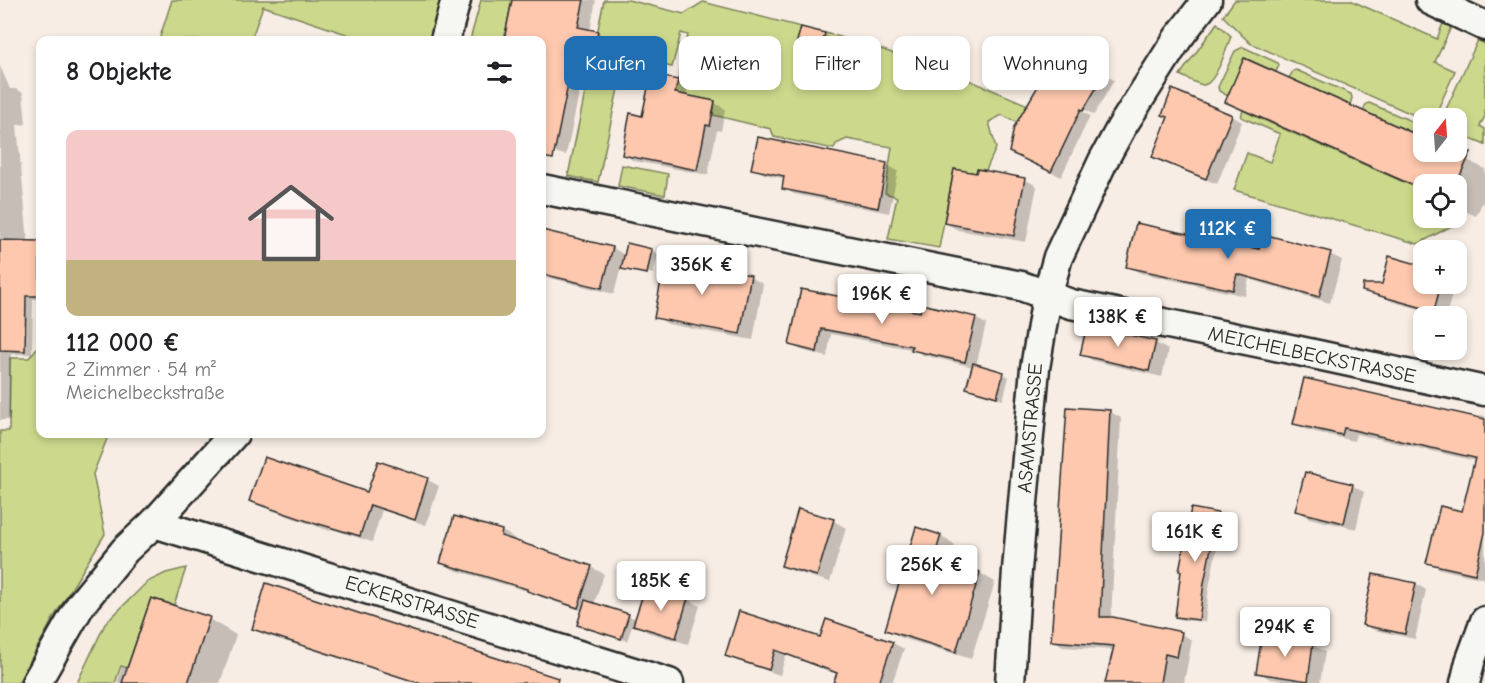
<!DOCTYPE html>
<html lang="de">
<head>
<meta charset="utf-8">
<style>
	body { margin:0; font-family:"Comic Neue",sans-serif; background:#f2f2f2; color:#202124; height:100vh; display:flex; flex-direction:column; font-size:22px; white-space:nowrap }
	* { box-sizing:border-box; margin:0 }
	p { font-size:20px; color:#757577 }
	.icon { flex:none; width:33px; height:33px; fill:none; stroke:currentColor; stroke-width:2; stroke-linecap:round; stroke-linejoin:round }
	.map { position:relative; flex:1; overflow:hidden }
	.side { position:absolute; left:36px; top:36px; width:510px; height:402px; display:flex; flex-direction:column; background:#fff; border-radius:12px; box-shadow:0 3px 9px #0003 }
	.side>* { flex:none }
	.guide { position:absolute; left:564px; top:36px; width:570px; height:54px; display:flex; gap:12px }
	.needle { width:39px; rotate:17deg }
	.fabs { position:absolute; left:1413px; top:108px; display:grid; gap:12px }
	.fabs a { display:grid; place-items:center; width:54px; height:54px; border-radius:12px; background:#fff; box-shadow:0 3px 9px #0003; font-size:30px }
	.price { position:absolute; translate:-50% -51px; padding:0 14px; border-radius:6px; background:#fff; color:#222; font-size:20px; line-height:39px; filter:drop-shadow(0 2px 3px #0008) }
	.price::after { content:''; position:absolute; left:50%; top:36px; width:18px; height:14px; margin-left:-9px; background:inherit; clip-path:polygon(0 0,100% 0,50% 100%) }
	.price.active { background:#1f6fb2; color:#fff }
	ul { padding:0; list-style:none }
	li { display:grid; align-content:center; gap:12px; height:318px; padding:0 30px }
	li span { display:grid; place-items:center; height:186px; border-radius:12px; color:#555 }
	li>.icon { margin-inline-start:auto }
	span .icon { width:108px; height:108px; fill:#fffc; stroke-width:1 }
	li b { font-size:26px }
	h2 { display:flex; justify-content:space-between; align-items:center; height:72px; padding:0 30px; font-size:26px }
	.chip { padding:0 21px; border-radius:12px; background:#fff; box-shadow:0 3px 9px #0003; font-size:21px; line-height:54px }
	.chip.active { background:#1f6fb2; color:#fff }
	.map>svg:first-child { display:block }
</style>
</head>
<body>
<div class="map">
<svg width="1485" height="683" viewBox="0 0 1485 683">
	<rect width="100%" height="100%" fill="#f7ede4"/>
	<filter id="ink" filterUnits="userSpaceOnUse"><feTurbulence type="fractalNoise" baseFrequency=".0167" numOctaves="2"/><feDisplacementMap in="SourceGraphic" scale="12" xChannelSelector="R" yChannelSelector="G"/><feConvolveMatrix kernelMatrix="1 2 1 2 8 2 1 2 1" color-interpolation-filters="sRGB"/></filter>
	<g filter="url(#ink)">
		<g fill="#ccd98c" stroke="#7c825c" stroke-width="1.5">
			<polygon points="172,0 443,0 433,40 426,37 425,40 364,40 263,6 251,40 159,40"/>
			<polygon points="481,0 512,0 504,40 470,40"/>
			<polygon points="604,0 628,0 684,14 703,2 801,27 795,52 817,58 825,33 866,44 964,78 1028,105 1059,143 1002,115 989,122 996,148 986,170 977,169 976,173 954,169 939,248 888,239 897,197 885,193 892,147 847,139 836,144 834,149 774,137 771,129 713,115 715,101 675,93 688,35 681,33 672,67 654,63 619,84 598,182 568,176"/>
			<polygon points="1235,0 1350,0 1437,39 1443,23 1451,27 1435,62 1455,71 1434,118 1423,119 1250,43 1223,16"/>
			<path d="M 1217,23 L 1231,36 C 1228,45 1215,86 1203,85 C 1196,84 1187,78 1180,75 Z"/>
			<polygon points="1478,40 1485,44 1485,116 1480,126 1485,129 1485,145 1457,133 1456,118 1442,118"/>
			<polygon points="1243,47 1278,63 1279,65 1276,72 1245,58 1228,96 1219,91 1218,87 1235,51"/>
			<polygon points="1296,70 1351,94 1352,98 1350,105 1289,78 1293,71"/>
			<polygon points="1369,103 1423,126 1423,137 1363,111 1366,104"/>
			<polygon points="1243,110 1418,188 1416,194 1423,198 1424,218 1451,218 1450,220 1457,223 1418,244 1234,190 1247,153 1270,162 1280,134 1241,117"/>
			<polygon points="622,165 668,174 665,195 618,186"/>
			<polygon points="40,344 40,434 109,434 93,474 105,534 54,617 18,683 0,683 0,431 9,431 10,358 29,358"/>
			<polygon points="186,568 174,605 151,598 127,668 121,666 115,683 77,683 105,624 147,582 166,573"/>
		</g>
		<g fill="#0003">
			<polygon points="514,0 596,0 590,31 597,32 609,39 600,84 582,80 566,155 542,150 542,40 506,40"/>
			<polygon points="824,34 830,37 824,61 802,55 796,52"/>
			<polygon points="1061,49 1114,80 1094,115 1078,106 1076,108 1090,116 1061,177 1021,157"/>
			<polygon points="0,66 10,89 16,89 23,93 26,124 17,125 28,242 40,242 40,299 33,299 32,354 11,354 10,420 0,420"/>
			<polygon points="677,82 688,88 686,97 715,103 725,109 721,131 717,130 708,175 634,161 623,154 644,118"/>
			<polygon points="1173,91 1232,116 1242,122 1217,184 1165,163 1154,156 1170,118"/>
			<polygon points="1227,101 1424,152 1451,152 1485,169 1485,197 1476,216 1456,207 1456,184 1424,184 1424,192 1254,117"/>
			<polygon points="886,164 898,171 889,213 794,194 783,188 785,179 764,174 753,168"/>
			<polygon points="1024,179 1037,186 1026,242 958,230 945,223"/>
			<polygon points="542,231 613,248 626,256 652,250 658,254 653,274 627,268 627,271 621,267 614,294 542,276"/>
			<polygon points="1260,251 1330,254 1342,260 1330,303 1249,279 1245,296 1140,273 1128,266"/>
			<polygon points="750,277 763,284 753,340 668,324 656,317"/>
			<polygon points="1424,284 1455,284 1446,316 1393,302 1380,295"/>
			<polygon points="803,290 921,314 975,318 986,324 976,366 1004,374 1009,377 1003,400 973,391 967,388 973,367 923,355 915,350 831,334 827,357 801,350 791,344"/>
			<polygon points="1088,327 1156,343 1168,350 1162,377 1094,361 1081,354"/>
			<polygon points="1109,411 1121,418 1111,619 1181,634 1192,640 1184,683 1107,683 1114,650 1063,647 1052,640"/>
			<polygon points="1480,415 1485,416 1485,579 1440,569 1428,562 1463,513 1476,461 1356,434 1354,441 1307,430 1295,423 1479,420"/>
			<polygon points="379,463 428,480 439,486 426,525 382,510 372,542 331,529 330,531 262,507 251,501 368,494"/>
			<polygon points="1352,485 1364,492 1356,529 1309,518 1297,510"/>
			<polygon points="799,511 834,521 846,528 830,582 795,572 782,565"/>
			<polygon points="1217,515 1223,518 1209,587 1205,622 1182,620 1177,617"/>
			<polygon points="455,517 502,531 514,538 513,542 591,567 604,574 594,604 628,615 637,620 688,599 700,606 688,644 647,632 633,623 627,641 584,628 578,624 583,611 541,597 534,593 454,570 442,563"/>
			<polygon points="941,536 955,545 950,564 980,573 995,582 971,659 902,638 887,629"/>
			<polygon points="1374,576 1416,584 1426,590 1415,639 1374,630 1364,624"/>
			<polygon points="209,619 236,635 220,683 117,683 122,667 128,670"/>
			<polygon points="254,628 554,683 417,683 265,635"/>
			<polygon points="1263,637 1313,645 1325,652 1320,683 1296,683 1270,679 1258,672"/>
			<polygon points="821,639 893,643 904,649 892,683 835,683 838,674 786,655 780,675 738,661 727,655"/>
		</g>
		<g fill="#fdc8ae" stroke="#2b2b2b" stroke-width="1.5">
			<polygon points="512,0 584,0 578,27 598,31 588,78 570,75 553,159 542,157 542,40 504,40"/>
			<polygon points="801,27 825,33 818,58 794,52"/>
			<polygon points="1061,47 1105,73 1083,111 1081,109 1051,172 1009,152 1014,127"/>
			<polygon points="1244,58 1424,138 1424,152 1471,152 1456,184 1410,184 1225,102"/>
			<polygon points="651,74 678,80 675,93 715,101 710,126 706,125 697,170 622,155 630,113 642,116"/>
			<polygon points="1172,89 1232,115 1206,179 1152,157 1168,117 1162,115"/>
			<polygon points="758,137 887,163 878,208 782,189 784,176 751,169"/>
			<polygon points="954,169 976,173 977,169 1025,178 1014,236 944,223"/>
			<polygon points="1136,223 1259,249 1263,234 1331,252 1319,297 1237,274 1233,290 1126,267"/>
			<polygon points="542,230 613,247 602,288 542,274"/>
			<polygon points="0,240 40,241 40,296 26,296 25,351 0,350"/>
			<polygon points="627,243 652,249 647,274 621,269"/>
			<polygon points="1389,256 1424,266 1424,284 1441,284 1434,311 1362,291 1363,284 1382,284"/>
			<polygon points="665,259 751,275 740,334 654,318"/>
			<polygon points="801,289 920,312 922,304 976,317 965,362 911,350 912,346 821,329 817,352 789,345"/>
			<polygon points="1087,325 1156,341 1149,371 1080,355"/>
			<polygon points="973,363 1004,372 997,397 966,388"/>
			<polygon points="1304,378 1485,419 1485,533 1475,574 1426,563 1440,506 1462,511 1475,458 1344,428 1342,435 1293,424"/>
			<polygon points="1067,407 1110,410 1100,617 1113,617 1182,632 1177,657 1165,654 1160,683 1105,683 1114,646 1051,641"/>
			<polygon points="264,457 367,492 378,461 428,478 415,520 370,505 360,536 319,524 319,525 249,501"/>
			<polygon points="1305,472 1353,484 1344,523 1295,511"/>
			<polygon points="1191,508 1218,513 1204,583 1199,620 1175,617 1181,571 1179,571"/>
			<polygon points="798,509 834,519 817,576 781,566"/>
			<polygon points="454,516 502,530 501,536 592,566 578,608 527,591 527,589 440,563"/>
			<polygon points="916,527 941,535 934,558 980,572 956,652 885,630"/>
			<polygon points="1373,574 1416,583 1405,634 1362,625"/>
			<polygon points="266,583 558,678 557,683 419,683 252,629"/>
			<polygon points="646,585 688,598 676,638 633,625"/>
			<polygon points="151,598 210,617 188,683 122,683"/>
			<polygon points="585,600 629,614 621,639 577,625"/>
			<polygon points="739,611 820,637 826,619 893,642 879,683 833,683 837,673 775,650 769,670 725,656"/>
			<polygon points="1262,635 1313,643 1308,681 1256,673"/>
		</g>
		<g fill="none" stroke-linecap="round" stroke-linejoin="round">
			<defs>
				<g id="minor">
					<polyline points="1430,0 1485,26"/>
					<polyline points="445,40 456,0"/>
					<polyline points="542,189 1021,286 1071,304 1290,349 1485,391"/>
					<polyline points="154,523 669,683"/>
					<polyline points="36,683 81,604 125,550 154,523 234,434"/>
					<polyline points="1010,683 1017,570 1035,368 1047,296 1058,257 1103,161 1121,128 1178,38 1207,0"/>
					<polyline points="1465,683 1470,662 1485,621"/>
				</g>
			</defs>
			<use href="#minor" stroke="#2b2b2b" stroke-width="33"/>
			<use href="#minor" stroke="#f6f6f2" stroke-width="28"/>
		</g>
	</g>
	<g text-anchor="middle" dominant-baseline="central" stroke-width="4.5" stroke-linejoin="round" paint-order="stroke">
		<g font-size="20" fill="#2b2b2b" stroke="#f6f6f2">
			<text transform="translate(1312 355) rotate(12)">MEICHELBECKSTRASSE</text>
			<text transform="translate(1030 428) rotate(-85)">ASAMSTRASSE</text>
			<text transform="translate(412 602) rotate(17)">ECKERSTRASSE</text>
		</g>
	</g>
</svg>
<div class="fabs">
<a><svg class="needle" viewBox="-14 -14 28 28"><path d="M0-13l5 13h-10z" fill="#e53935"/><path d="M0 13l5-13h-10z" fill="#757577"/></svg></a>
<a><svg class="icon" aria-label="locate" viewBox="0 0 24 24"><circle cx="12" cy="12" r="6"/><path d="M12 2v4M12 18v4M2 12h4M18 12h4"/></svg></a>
<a>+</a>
<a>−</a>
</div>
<b class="price active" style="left:1228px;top:260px">112K €</b>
<b class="price" style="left:702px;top:296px">356K €</b>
<b class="price" style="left:882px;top:325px">196K €</b>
<b class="price" style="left:1118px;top:348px">138K €</b>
<b class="price" style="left:1195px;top:563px">161K €</b>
<b class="price" style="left:932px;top:596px">256K €</b>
<b class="price" style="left:661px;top:612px">185K €</b>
<b class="price" style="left:1285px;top:658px">294K €</b>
<div class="guide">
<a class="chip active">Kaufen</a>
<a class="chip">Mieten</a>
<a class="chip">Filter</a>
<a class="chip">Neu</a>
<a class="chip">Wohnung</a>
</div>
<section class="side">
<h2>8 Objekte<svg class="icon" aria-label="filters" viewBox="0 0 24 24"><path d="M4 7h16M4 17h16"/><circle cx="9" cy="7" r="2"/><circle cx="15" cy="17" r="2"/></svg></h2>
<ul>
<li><span style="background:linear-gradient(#f6c9c9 70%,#c2b280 0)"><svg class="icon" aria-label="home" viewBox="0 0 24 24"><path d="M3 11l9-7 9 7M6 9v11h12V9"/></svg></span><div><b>112 000 €</b><p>2 Zimmer · 54 m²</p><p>Meichelbeckstraße</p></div></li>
</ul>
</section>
</div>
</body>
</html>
